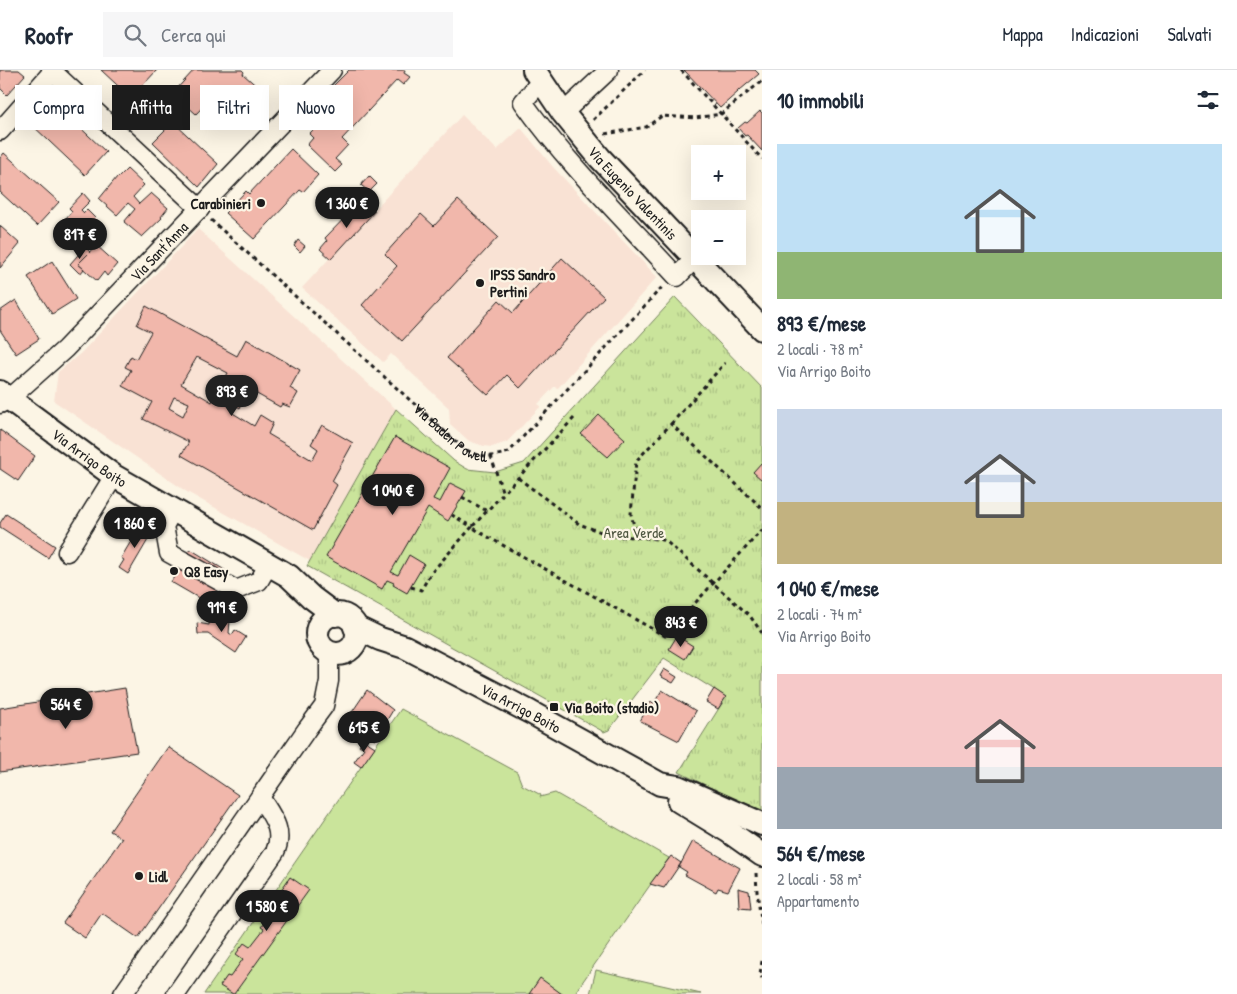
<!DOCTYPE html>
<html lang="it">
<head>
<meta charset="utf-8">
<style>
	body { margin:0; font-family:"Patrick Hand",sans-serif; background:#f6f6f7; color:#1f2937; height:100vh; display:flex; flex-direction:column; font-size:19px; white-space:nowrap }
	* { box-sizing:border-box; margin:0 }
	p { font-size:16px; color:#747a83 }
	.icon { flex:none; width:28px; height:28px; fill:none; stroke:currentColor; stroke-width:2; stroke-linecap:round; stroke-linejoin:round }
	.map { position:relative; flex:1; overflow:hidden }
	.panel { display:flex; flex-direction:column; background:#fff; width:475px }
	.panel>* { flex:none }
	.banner { position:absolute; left:15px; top:15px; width:475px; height:45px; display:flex; gap:10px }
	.tools { position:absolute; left:691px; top:75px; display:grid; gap:10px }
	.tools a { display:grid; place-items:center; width:55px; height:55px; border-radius:0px; background:#fff; box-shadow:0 5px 20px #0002; font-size:25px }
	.price { position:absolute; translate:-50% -42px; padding:0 11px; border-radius:18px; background:#1c1c1c; color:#fff; font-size:16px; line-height:32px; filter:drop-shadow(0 1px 2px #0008) }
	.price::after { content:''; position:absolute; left:50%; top:30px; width:15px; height:11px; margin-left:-8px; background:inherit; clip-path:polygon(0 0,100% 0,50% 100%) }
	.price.active { background:#222; color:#fff }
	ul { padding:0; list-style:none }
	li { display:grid; align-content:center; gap:10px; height:265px; padding:0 15px }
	li span { display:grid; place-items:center; height:155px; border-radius:0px; color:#555 }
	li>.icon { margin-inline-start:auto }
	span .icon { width:90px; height:90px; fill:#fffc; stroke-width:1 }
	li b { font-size:21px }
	h2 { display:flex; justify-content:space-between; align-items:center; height:60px; padding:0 15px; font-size:21px }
	.pill { padding:0 18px; border-radius:0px; background:#fff; box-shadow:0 5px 20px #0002; font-size:18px; line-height:45px }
	.pill.active { background:#1c1c1c; color:#fff }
	header { display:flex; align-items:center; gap:30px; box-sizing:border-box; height:70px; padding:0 25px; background:#fff; border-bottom:1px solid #e0e1e3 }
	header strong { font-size:24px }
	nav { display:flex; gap:28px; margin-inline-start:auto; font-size:18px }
	.search { width:350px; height:45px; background:#f6f6f7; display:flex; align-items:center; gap:12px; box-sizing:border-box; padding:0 18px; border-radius:0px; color:#747a83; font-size:19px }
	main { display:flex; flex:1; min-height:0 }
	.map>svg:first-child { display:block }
</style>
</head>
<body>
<header>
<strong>Roofr</strong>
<div class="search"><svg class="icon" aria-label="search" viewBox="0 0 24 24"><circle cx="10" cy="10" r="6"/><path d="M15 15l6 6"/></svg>Cerca qui</div>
<nav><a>Mappa</a><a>Indicazioni</a><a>Salvati</a></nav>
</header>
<main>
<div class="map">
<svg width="762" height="924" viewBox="0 0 762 924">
	<defs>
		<pattern id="park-tufts" width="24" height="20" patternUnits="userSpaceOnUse" patternTransform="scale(1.25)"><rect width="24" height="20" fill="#cae49b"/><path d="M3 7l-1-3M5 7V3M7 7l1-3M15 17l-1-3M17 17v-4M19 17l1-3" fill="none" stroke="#adc385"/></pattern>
	</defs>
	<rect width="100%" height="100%" fill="#fcf5e5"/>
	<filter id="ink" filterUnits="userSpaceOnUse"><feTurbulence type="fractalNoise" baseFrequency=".02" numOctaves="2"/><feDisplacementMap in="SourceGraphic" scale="10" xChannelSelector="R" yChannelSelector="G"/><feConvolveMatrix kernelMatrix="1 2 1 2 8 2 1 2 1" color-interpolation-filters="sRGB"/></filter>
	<g filter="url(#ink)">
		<g fill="#f9e2d4">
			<polygon points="462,45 497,80 521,58 553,97 657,207 558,318 554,317 538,334 541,336 507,372 492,377 484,376 469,371 450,354 449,338 391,284 383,292 302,218"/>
			<polygon points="198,159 396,339 310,491 187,422 54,331 58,302 81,283"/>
		</g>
		<g fill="#cae49b" stroke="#73805c">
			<polygon points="401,639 517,702 522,715 541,725 540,727 555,723 669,788 574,924 204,924"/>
			<polygon points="596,900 701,924 590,924"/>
		</g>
		<polygon fill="url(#park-tufts)" stroke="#73805c" points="675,227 762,318 762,740 721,723 679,702 726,627 664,588 609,660 604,662 307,496 396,339 454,391 467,399 495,402 524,393"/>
		<g fill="#f1b7ab" stroke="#1c1c1c" fill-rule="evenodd">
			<polygon points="0,0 19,0 25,5 7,25 0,18"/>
			<polygon points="101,0 157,0 131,28"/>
			<polygon points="194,0 242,0 244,2 243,4 261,20 240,43 217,22 196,44 173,23"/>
			<polygon points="349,0 405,0 404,3 410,7 403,15 397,10 342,69 348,75 335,89 342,95 335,102 307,75 313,68 309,64 322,51 309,40"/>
			<polygon points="684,0 755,0 759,4 740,20 739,19 737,21 738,22 720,38"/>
			<polygon points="52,31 106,82 85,105 31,54"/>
			<polygon points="760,41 762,43 762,81 747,65 745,66 738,58 745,52 747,53"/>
			<polygon points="173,52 218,94 199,117 153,72"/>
			<polygon points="291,79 318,105 303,122 300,120 254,169 225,143 246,121 249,124"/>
			<polygon points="4,83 59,132 37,156 0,122 0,88"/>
			<polygon points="127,99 144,115 133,127 139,134 151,123 168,138 161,147 162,148 142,167 124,152 135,139 128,133 117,145 99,129 117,107 118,108"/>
			<polygon points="369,106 377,114 369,122 361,115"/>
			<polygon points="83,123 90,131 81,140 84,143 87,140 99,152 80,173 60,155 72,141 69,138"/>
			<polygon points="362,130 375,141 331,189 320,179 327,171 325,168"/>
			<polygon points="458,130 498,167 402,271 362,235 397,196 385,184 421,144 434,156"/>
			<polygon points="0,156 20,174 0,198"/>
			<polygon points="298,170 305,176 300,182 294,176"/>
			<polygon points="96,175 117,194 107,206 104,202 97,211 78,194"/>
			<polygon points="85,177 90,182 78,194 84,199 80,204 70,194"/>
			<polygon points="562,188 604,227 520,318 507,305 488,325 447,288 499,230 513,243"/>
			<polygon points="52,191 76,229 52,244 28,207"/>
			<polygon points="16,230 39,269 16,284 0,260 0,241"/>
			<path d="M 146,236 L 237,286 L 246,269 L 300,300 L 290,318 L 298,323 L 290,337 L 282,334 L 280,337 L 246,318 L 243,323 L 246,325 L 240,338 L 235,335 L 231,342 L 254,356 L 260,345 L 273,353 L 268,364 L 312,390 L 318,379 L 311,374 L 322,355 L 353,373 L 332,411 L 337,415 L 313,460 L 181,385 L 189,372 L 143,349 L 152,332 L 122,316 L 131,300 L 125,297 L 131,286 L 136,289 L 151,262 L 137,255 ZM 197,287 L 228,303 L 212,332 L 181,314 ZM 174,327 L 189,333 L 183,346 L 169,338 Z"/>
			<polygon points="599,345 625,369 608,387 581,364"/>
			<polygon points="0,360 35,386 18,411 0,399"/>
			<polygon points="395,367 450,398 433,429 440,432 450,413 466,421 448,451 428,438 391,502 398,505 409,485 424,494 407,523 393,515 394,513 387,510 382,519 326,487"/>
			<polygon points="762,392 762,410 753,402"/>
			<polygon points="6,444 55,476 48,488 0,457 0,453"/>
			<polygon points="140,456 152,463 128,504 119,498 124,490 121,488"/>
			<polygon points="190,479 228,502 209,534 171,512"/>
			<polygon points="210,548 230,550 229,563 232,565 235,560 246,567 236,583 208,564 198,564 197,553 209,555"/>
			<polygon points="677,566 693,576 685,589 669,579"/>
			<polygon points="664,599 677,607 673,613 660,606"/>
			<polygon points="125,618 137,682 0,702 0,638"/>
			<polygon points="714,619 726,627 718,639 706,632"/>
			<polygon points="367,620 393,640 375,670 346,651"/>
			<polygon points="662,620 696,641 679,671 640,651 651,632 654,633"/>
			<polygon points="364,670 375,677 361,697 354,692 364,678 359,675"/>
			<polygon points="168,677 238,725 138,868 102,843 85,868 63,853 122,768 110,761"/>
			<polygon points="693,771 740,798 728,821 718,818 716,822 685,805 687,802 679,797"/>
			<polygon points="671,786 681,793 664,818 650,814"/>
			<polygon points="290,807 309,820 234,924 233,924 220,916 227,906 230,907 243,889 236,884 244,873 250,877 264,859 261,857 267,849 263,846"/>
			<polygon points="738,818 749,821 751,838 739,837"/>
			<polygon points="540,908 562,924 529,924"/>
		</g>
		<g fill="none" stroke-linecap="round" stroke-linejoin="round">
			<defs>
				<g id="minor">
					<polyline points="51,0 200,139"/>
					<path d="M 541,11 L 523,32 C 568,95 625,150 677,207 L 695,188"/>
					<polyline points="563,43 609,0"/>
					<polyline points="0,61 54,0"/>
					<path id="s2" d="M 0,334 L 9,329 L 65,279 L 332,0"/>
					<polyline points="173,440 164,456 169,483 236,520 259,511 269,494"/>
					<polyline points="67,482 114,406"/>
					<polyline points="123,924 307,659 324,636 329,611 329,583"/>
					<path d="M 176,924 L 275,782 C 285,760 271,745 260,727"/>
				</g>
				<g id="major">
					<path id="s3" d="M 534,0 L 563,43 L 600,88 L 762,259"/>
					<path id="s4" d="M 0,322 L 114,406 L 289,506 L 311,527 L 335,545"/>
					<circle cx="337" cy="564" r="20"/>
					<path id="s5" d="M 355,557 L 380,569 L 405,577 L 530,642 L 660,714 L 678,717 L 762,754"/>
					<polyline points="679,731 728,761 762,785"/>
				</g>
			</defs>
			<use href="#minor" stroke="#1c1c1c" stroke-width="21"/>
			<use href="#major" stroke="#1c1c1c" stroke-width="26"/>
			<g stroke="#1c1c1c" stroke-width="3" stroke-dasharray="4 4" stroke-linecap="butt">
				<polyline points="681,0 762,89"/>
				<polyline points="593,50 645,0"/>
				<polyline points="605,64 646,57 662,46 696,48 721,44 762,11"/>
				<path id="s1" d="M 211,150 L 463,378 C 481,388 489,388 509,382 L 664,215"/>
				<polyline points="574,348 472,457 481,463 665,566 762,460"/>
				<polyline points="671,354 725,293"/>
				<polyline points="491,386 503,424"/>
				<polyline points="518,408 579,454 612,466 650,468 663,470 668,473 750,546 762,563"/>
				<polyline points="462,427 487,441"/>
				<polyline points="641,467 634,456 631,444 636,391 671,354 762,438"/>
				<polyline points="411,517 421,520 431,503 472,457 452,445"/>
				<polyline points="756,803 757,822 762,855"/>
				<polyline points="762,891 760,904 762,908"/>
			</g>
			<use href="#minor" stroke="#fcf5e5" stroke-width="18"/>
			<use href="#major" stroke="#fcf5e5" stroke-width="22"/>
		</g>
	</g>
	<g fill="#1c1c1c" stroke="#fcf5e5" stroke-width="2">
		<circle cx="261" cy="133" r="5"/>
		<circle cx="480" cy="213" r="5"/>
		<circle cx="174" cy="501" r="5"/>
		<rect x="549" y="632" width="10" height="10" rx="2.5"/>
		<circle cx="139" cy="806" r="5"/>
	</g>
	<g text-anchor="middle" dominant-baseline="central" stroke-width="4.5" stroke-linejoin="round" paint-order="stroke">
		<g font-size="15" fill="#1c1c1c" stroke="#fcf5e5">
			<text stroke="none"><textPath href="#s3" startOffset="158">Via Eugenio Valentinis</textPath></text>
			<text stroke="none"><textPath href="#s2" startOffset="221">Via Sant'Anna</textPath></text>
			<text stroke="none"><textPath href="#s1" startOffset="321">Via Baden Powell</textPath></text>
			<text stroke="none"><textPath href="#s4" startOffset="111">Via Arrigo Boito</textPath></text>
			<text stroke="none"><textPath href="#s5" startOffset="185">Via Arrigo Boito</textPath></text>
		</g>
		<g font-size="15" font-weight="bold" fill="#1c1c1c" stroke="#fcf5e5" text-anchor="start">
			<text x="251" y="133" text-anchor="end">Carabinieri</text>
			<text x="490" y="204">IPSS Sandro<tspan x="490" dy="17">Pertini</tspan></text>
			<text x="184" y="501">Q8 Easy</text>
			<text x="564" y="637">Via Boito (stadio)</text>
			<text x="149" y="806">Lidl</text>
		</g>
		<g font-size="15" fill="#505842" stroke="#fcf5e5">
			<text x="634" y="462">Area Verde</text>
		</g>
	</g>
</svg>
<div class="tools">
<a>+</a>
<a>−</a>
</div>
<b class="price" style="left:347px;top:159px">1 360 €</b>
<b class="price" style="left:80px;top:190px">817 €</b>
<b class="price active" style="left:232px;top:347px">893 €</b>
<b class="price" style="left:393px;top:446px">1 040 €</b>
<b class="price" style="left:135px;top:479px">1 860 €</b>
<b class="price" style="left:222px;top:563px">919 €</b>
<b class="price" style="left:681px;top:578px">843 €</b>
<b class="price" style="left:66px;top:660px">564 €</b>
<b class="price" style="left:364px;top:683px">615 €</b>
<b class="price" style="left:267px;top:862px">1 580 €</b>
<div class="banner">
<a class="pill">Compra</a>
<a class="pill active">Affitta</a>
<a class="pill">Filtri</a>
<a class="pill">Nuovo</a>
</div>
</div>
<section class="panel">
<h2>10 immobili<svg class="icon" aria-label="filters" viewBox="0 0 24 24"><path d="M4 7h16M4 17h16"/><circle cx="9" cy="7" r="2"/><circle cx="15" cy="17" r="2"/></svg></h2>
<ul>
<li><span style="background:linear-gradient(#bfe0f5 70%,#8fb573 0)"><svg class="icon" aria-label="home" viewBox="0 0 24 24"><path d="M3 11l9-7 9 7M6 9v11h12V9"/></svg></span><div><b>893 €/mese</b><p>2 locali · 78 m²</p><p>Via Arrigo Boito</p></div></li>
<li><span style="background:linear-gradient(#c9d6e8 60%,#c2b280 0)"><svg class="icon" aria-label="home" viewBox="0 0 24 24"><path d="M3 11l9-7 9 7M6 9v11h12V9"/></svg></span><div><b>1 040 €/mese</b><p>2 locali · 74 m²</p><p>Via Arrigo Boito</p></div></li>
<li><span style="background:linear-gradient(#f6c9c9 60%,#9aa5b1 0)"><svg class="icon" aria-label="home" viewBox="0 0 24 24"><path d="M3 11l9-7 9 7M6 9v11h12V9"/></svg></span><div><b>564 €/mese</b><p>2 locali · 58 m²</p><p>Appartamento</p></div></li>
</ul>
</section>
</main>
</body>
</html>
